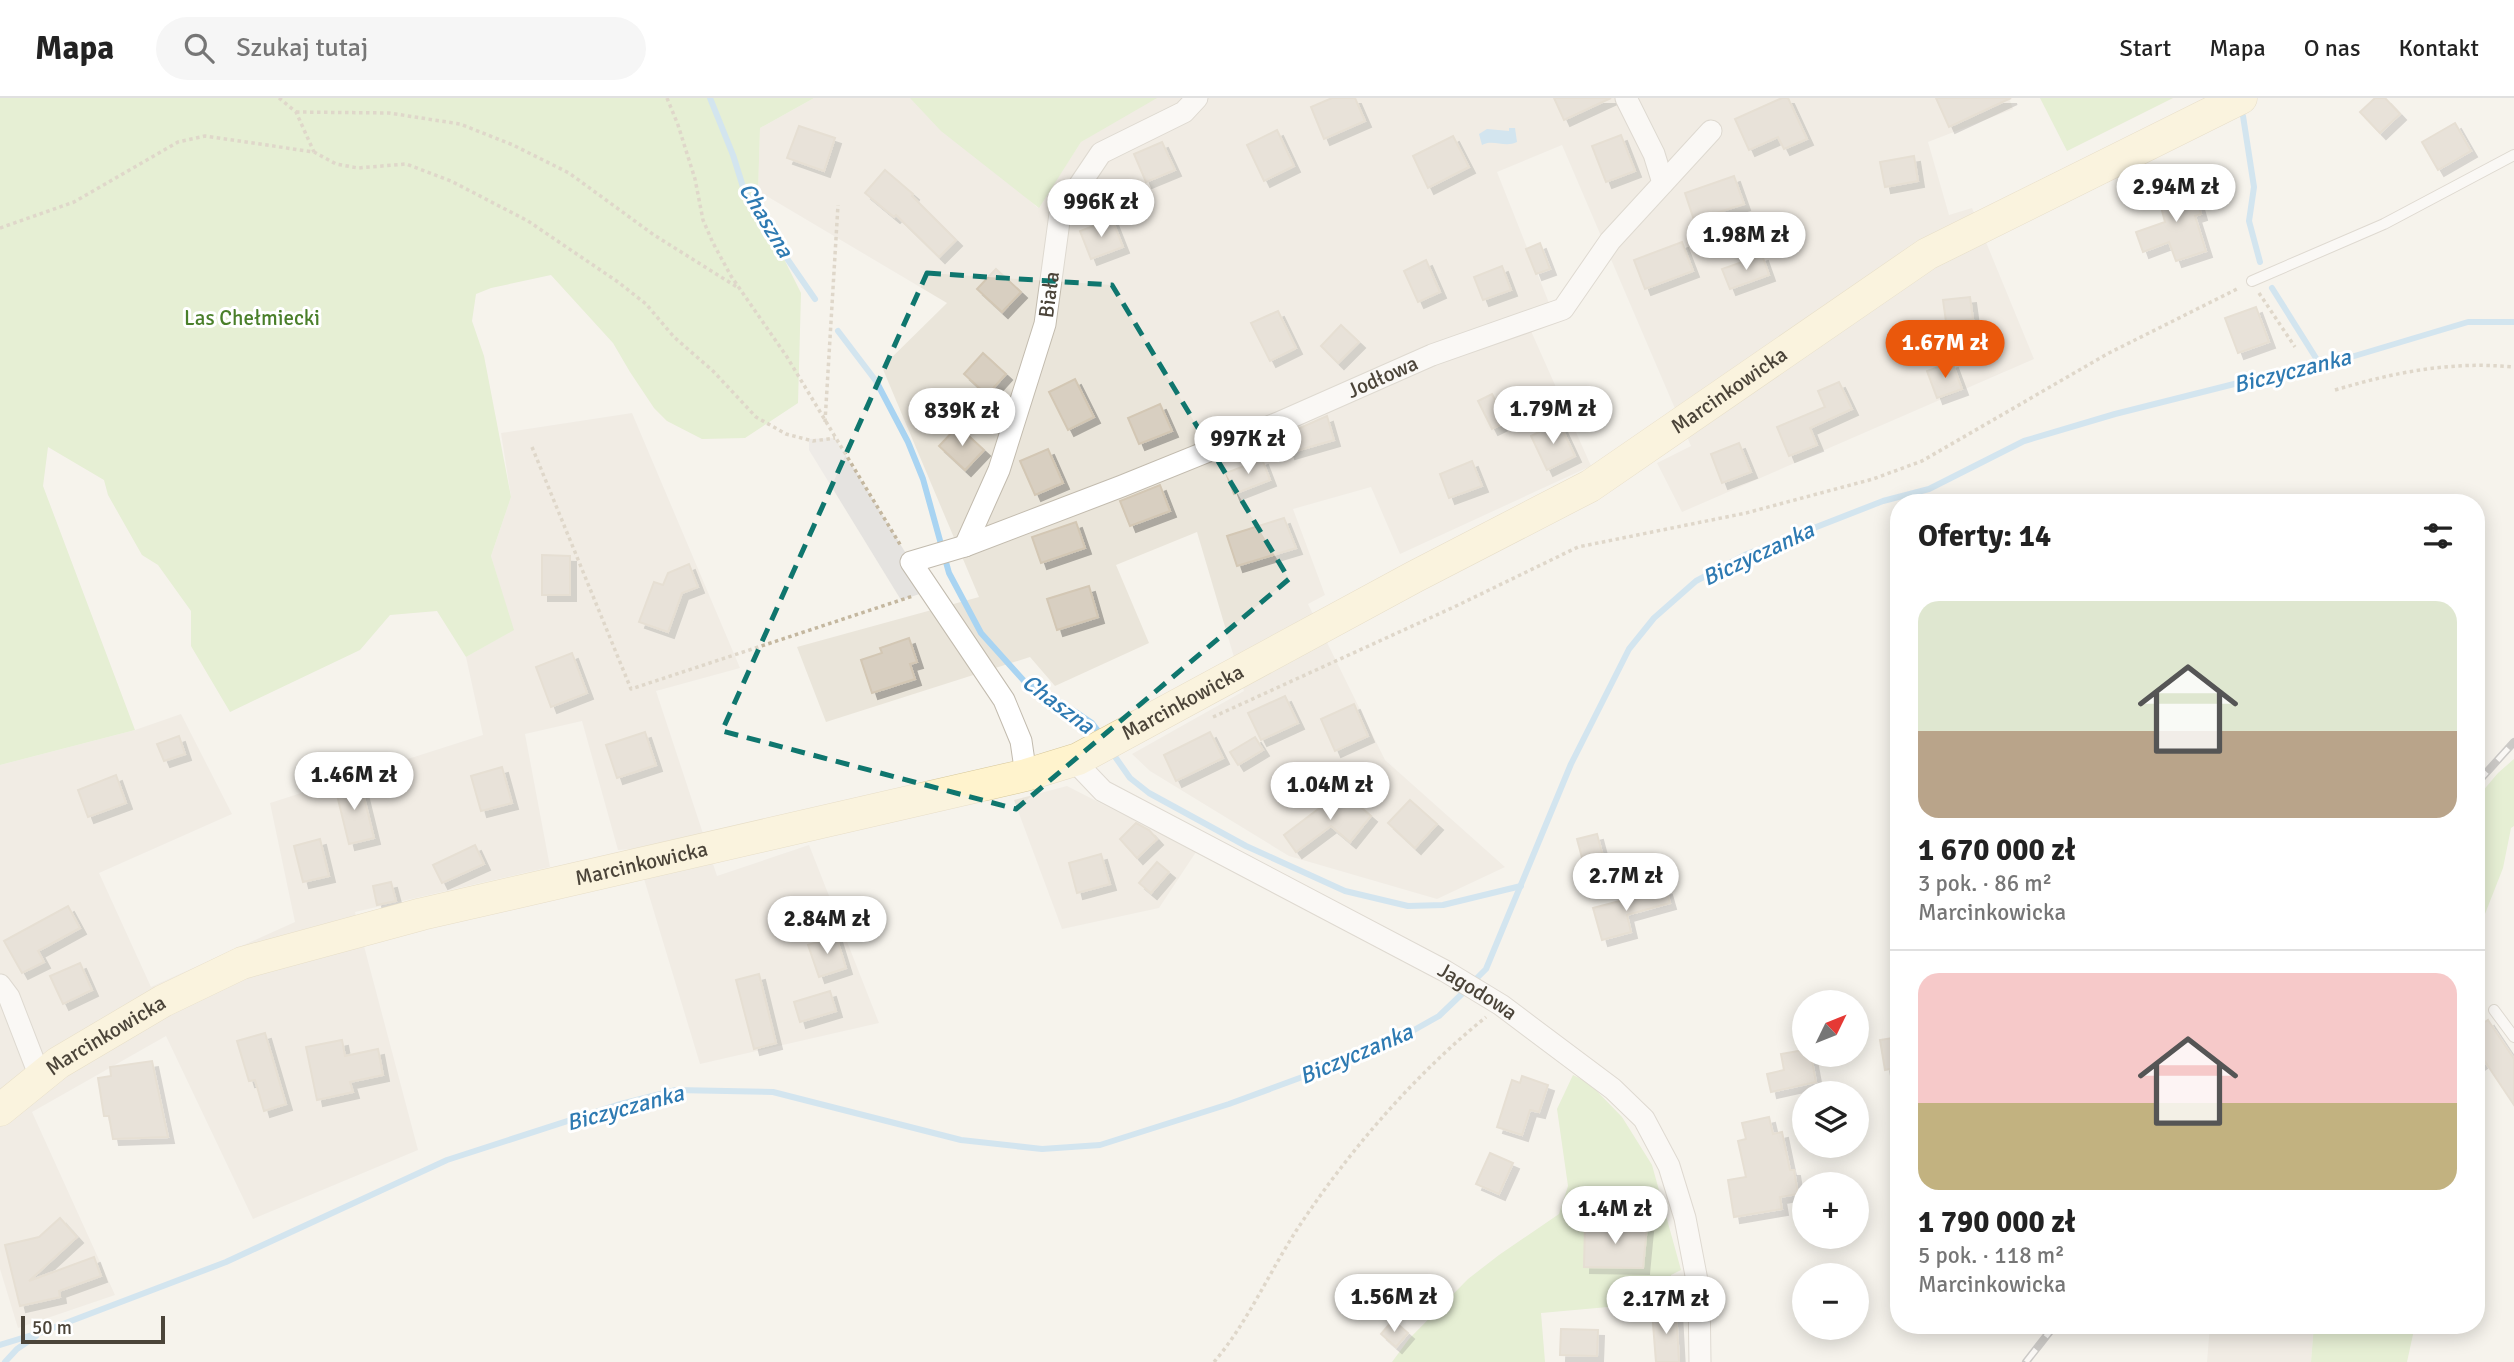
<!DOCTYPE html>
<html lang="pl">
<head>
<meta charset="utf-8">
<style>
	body { margin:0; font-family:Signika,sans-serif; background:#f6f6f6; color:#222; height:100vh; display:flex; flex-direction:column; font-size:26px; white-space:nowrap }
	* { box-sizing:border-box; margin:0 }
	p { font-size:23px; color:#767676 }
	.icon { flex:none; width:38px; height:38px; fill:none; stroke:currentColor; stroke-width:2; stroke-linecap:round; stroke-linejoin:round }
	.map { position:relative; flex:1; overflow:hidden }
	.details { position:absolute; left:1890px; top:396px; width:595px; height:840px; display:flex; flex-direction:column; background:#fff; border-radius:28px; box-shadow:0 4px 18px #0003 }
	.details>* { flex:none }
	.needle { width:46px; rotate:47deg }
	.controls { position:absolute; left:1792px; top:892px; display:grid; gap:14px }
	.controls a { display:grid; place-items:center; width:77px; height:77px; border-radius:50%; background:#fff; box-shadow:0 4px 18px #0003; font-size:35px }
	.scale { position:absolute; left:21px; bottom:18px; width:144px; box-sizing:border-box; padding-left:7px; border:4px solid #4b4439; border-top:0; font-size:19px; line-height:24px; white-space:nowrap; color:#4b4439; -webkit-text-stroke:5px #fff; paint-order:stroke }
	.price { position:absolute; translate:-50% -60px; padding:0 16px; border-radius:24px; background:#fff; color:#222; font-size:23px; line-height:46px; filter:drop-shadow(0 2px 4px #0008) }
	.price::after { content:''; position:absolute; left:50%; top:42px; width:21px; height:16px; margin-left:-10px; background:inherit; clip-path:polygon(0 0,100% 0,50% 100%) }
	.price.selected { background:#ea580c; color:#fff }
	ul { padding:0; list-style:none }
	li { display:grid; align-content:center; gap:14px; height:371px; padding:0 28px }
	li+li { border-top:2px solid #e0e0e0 }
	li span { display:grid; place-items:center; height:217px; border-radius:21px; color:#555 }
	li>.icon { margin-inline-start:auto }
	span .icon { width:126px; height:126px; fill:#fffc; stroke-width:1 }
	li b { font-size:30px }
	h2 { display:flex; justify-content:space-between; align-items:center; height:84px; padding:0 28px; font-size:30px }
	header { display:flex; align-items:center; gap:42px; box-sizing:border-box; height:98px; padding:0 35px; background:#fff; border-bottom:2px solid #e0e0e0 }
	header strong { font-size:33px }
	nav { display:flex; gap:38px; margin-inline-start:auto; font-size:24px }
	.search { width:490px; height:63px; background:#f6f6f6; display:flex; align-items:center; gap:18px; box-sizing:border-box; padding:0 24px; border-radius:38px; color:#767676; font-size:26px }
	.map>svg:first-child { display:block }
</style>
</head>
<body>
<header>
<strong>Mapa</strong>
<div class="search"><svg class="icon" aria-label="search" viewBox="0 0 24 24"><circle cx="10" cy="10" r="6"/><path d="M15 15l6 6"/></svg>Szukaj tutaj</div>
<nav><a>Start</a><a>Mapa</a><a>O nas</a><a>Kontakt</a></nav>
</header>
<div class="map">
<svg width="2514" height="1264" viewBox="0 0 2514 1264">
	<defs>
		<filter id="shadow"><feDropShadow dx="6" dy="6" stdDeviation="0" flood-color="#0004"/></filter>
	</defs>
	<rect width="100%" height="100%" fill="#f6f3ec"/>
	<g fill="#eae5da">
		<polygon points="814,0 916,0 1038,110 1081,44 1150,0 2009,0 2013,11 1928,44 1949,117 1972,110 2034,261 1682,414 1657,365 1691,348 1562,47 1497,74 1549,205 1523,215 1591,368 1400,456 1371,389 1293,411 1325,497 1308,506 1385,662 1505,769 1437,801 1289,758 1150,673 1132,656 1244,593 1197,434 1116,467 1149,545 1055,588 1030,559 826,624 797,549 979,499 882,269 947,205 758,93 760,30"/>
		<polygon points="632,315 740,570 656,593 717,778 809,747 879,925 700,966 635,751 618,752 582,623 525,636 550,769 355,814 418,1052 253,1121 166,938 32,1014 115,1197 18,1230 0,1171 0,667 135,632 181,616 232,716 99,775 151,889 295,824 270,705 483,637 466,559 513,532 491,458 511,399 501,335"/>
		<polygon points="1067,688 1196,754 1159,810 1062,831 1014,702"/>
		<polygon points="2210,1227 2314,1227 2311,1264 2207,1264"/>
	</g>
	<g fill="#d2eab5">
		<polygon points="0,0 814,0 760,30 758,94 778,149 801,195 798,305 745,340 702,341 667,323 654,310 630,274 613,245 551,177 491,190 476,196 472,223 484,258 511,399 491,458 514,532 466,559 437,513 390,517 360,552 230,614 191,548 191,513 158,467 142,457 108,397 104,382 48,349 43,388 135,632 0,667"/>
		<polygon points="910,0 1157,0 1081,44 1039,110 941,33"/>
		<polygon points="2040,0 2173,0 2067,53"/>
		<polygon points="2514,661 2514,728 2511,730 2503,770 2483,821 2476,848 2476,701 2498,675"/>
		<polygon points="1573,977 1589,985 1622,1019 1652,1067 1681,1172 1671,1177 1675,1203 1541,1215 1545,1264 1392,1264 1409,1241 1468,1181 1499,1157 1559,1116 1568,1088 1557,1011"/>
		<polygon points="2314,1227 2415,1227 2407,1264 2311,1264"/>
	</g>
	<polygon fill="#e5e3e0" points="835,340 929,493 901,502 809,352 809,341"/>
	<path fill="#a9d4f2" d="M 1509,30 L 1515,30 L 1517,44 C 1505,50 1493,41 1482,47 L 1479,36 L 1487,31 L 1509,33 Z"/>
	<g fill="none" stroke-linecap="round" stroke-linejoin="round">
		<g stroke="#a9d4f2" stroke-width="6">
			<polyline points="710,0 733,57 744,92 759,120 815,201"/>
			<polyline points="2243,18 2254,89 2249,123 2260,164"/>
			<polyline points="2272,190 2321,268"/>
			<polyline points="838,233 876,283 908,344 923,381 949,475 981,535 1025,584 1071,611 1092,625 1102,638"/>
			<polyline points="1111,653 1130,680 1149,695 1246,748 1345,793 1408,808 1443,807 1521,788"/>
			<polyline points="1473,884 1486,871 1571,666 1629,551 1654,520 1696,483 1747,456 1883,403 1929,391 2024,343 2115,316 2258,280 2321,268 2468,224 2514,224"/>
			<polyline points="0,1247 42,1234 226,1164 447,1062 617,1007 676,992 773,994 961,1042 1042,1051 1100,1047 1229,1006 1384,949 1439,918 1466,892"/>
			<polyline points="5,1264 17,1251 36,1238"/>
		</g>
	</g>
	<g fill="#d8cfc1" stroke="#d3c7b4" stroke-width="2" filter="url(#shadow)">
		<polygon points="1332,0 1355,0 1365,23 1324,41 1311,9"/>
		<polygon points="1554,0 1611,0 1564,22"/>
		<polygon points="1782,0 1788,0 1807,41 1784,51 1778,39 1749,52 1735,21"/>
		<polygon points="1936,0 2011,0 1949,29"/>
		<polygon points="2375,0 2385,0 2400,16 2380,35 2360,14"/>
		<polygon points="2455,25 2471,53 2438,72 2422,44"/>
		<polygon points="799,28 835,40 824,73 787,60"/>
		<polygon points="1277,32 1294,68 1264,83 1247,47"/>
		<polygon points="1621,37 1635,73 1606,84 1592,48"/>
		<polygon points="1453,38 1469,69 1428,90 1413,58"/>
		<polygon points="1162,44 1175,72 1146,84 1134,56"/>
		<polygon points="1914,58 1918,83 1885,89 1880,64"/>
		<polygon points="885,72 913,96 912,98 956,142 939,159 896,117 894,119 865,95"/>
		<polygon points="1734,78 1744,106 1694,122 1685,95"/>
		<polygon points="2192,84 2201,116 2195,118 2206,153 2176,163 2169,144 2143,154 2136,134 2165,124 2157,94"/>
		<polygon points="1112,121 1123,149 1091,161 1080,133"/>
		<polygon points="1682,144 1693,173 1645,191 1634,162"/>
		<polygon points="1540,145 1550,171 1536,176 1526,151"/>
		<polygon points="1762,157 1769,177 1730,191 1722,171"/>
		<polygon points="1426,162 1440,194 1418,204 1404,173"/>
		<polygon points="1502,168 1511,192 1483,202 1474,179"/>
		<polygon points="996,171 1021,194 1002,214 977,191"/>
		<polygon points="1970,199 1973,221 1946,224 1943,202"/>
		<polygon points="2256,209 2269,244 2238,255 2225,220"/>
		<polygon points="1278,213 1296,250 1270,263 1251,225"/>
		<polygon points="1341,227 1359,244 1338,265 1321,248"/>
		<polygon points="983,255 1006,276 987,297 964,276"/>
		<polygon points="1952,264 1962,291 1937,300 1927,273"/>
		<polygon points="1075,281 1094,319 1068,332 1049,294"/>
		<polygon points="1839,284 1852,311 1810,330 1817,347 1789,358 1777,329 1825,309 1818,293"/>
		<polygon points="1492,296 1506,324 1492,331 1478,303"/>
		<polygon points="1160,306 1172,333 1139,346 1128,320"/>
		<polygon points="1327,318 1334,342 1289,355 1284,337"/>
		<polygon points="1559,324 1575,358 1547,372 1531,338"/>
		<polygon points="958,328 984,352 965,372 939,348"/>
		<polygon points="1739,345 1751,374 1722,385 1711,356"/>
		<polygon points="1048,351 1063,385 1035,397 1020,363"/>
		<polygon points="1262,361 1270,382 1234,396 1226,375"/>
		<polygon points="1472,363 1482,388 1449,400 1440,376"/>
		<polygon points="1160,387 1170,413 1130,428 1120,403"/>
		<polygon points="1284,420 1296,450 1237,468 1227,438"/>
		<polygon points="1076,424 1085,450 1041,465 1032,439"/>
		<polygon points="542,457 570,458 570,497 542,497"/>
		<polygon points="689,466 698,489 682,495 668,534 639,524 654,484 663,487 668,475"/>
		<polygon points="1089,488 1098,519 1057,532 1047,501"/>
		<polygon points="909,540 917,564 910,566 915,581 872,595 861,562 882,555 880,550"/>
		<polygon points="572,555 587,595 551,609 536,569"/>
		<polygon points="1285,598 1298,625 1261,642 1248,615"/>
		<polygon points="1354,606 1368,638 1335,653 1321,621"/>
		<polygon points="645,634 656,667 617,680 606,647"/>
		<polygon points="1210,634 1223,660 1176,683 1164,657"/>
		<polygon points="179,638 185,656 164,663 157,646"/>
		<polygon points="1255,639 1263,652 1238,667 1230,654"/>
		<polygon points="502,669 512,705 481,713 471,678"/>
		<polygon points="116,677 126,705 88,719 78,692"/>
		<polygon points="360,683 374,740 349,746 335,689"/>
		<polygon points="1342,693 1371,718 1350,744 1331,728 1296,754 1284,737"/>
		<polygon points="1410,702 1437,726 1415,750 1388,725"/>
		<polygon points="1136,725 1149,732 1157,741 1137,760 1120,741"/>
		<polygon points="1597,736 1608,777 1588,782 1577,741"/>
		<polygon points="320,741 329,778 303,784 294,748"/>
		<polygon points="475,747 484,766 442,785 433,767"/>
		<polygon points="1101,756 1110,786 1077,795 1069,765"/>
		<polygon points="1157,764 1169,774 1151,795 1139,785"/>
		<polygon points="391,784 396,803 377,807 373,788"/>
		<polygon points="1666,791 1670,805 1627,817 1631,834 1602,842 1593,810"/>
		<polygon points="68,808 80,830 38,853 44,864 22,875 4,843"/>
		<polygon points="836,838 846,870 819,879 808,847"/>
		<polygon points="80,865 92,892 63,906 50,878"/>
		<polygon points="759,876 776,945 754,951 736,882"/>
		<polygon points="830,893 836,913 800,924 794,904"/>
		<polygon points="2488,922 2514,961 2514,1007 2484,962 2476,968 2476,930"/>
		<polygon points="265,935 286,1006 264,1013 255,982 249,983 237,943"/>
		<polygon points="1899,939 1899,969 1885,972 1880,942"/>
		<polygon points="342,942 345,958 378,951 383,977 350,984 353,994 317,1002 306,949"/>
		<polygon points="1804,952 1804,957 1811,957 1816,984 1771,994 1767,976 1784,972 1781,956"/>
		<polygon points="152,963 168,1039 113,1041 109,1018 104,1018 98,980 111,978 110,969"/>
		<polygon points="1522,978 1548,987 1539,1014 1530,1012 1522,1037 1497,1029 1512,982 1520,985"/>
		<polygon points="1769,1019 1773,1036 1782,1034 1790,1072 1794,1072 1798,1096 1780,1099 1782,1111 1734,1119 1728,1082 1746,1079 1738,1043 1746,1041 1742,1025"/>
		<polygon points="1490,1055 1513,1065 1499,1096 1476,1086"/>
		<polygon points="60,1120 77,1139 29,1183 94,1159 101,1178 59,1193 60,1199 20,1208 5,1147 39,1139"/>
		<polygon points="1585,1127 1647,1128 1643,1170 1584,1169"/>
		<polygon points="1676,1211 1679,1264 1656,1264 1652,1213"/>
		<polygon points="1393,1222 1408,1235 1396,1249 1381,1236"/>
		<polygon points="1561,1231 1598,1232 1597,1258 1560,1257"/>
	</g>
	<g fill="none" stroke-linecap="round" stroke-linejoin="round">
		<defs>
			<g id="lane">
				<polyline points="2252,183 2384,126 2514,57"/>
				<polyline points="2494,912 2514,939"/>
			</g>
			<g id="street">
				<polyline points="1626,0 1654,56 1663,85"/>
				<path id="s1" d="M 965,448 L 999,372 L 1045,226 L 1060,116 L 1101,55 L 1184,14 L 1197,0"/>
				<path id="s2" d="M 1078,661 L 1082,671 L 1103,693 L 1445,873 L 1501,907 L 1613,991 L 1644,1021 L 1669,1068 L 1685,1120 L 1699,1193 L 1700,1264"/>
				<path id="s3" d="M 1026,677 L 1021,643 L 1004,602 L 911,464 L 965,448 L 1122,388 L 1278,325 L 1432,257 L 1563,211 L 1610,143 L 1711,33"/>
				<polyline points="0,887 9,899 40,979"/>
			</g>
			<g id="secondary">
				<path id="s4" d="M 0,1012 L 58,965 L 163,903 L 242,865 L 422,816 L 1026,677 L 1078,661 L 1414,479 L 1590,388 L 1927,156 L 2241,0"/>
			</g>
		</defs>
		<use href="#lane" stroke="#c2bbae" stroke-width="12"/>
		<use href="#street" stroke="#c2bbae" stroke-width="23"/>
		<use href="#secondary" stroke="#d6c79b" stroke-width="33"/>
		<g stroke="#c4b79f" stroke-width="3.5" stroke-dasharray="3.5 3.5" stroke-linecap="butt">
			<polyline points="279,0 296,14 314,54"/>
			<polyline points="667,0 678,27 695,81 703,122 713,145 731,178 787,259 901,448"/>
			<polyline points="296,14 389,15 460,26 513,47 569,75 654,137 737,189"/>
			<polyline points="0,130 74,104 178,44 205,38 314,54 336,66 358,70 406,66 451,83 528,123 618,184 646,206 674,239 713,273 756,319 786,336 813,343 835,340"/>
			<polyline points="2259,195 2295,249"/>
			<path d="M 2335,292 C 2396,274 2450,263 2514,269"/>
			<polyline points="825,324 838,107"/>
			<polyline points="532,349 631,591 913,498"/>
			<polyline points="1213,619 1454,509 1578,449 1746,415 1873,381 1922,363 2109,255 2239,190"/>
			<path d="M 1214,1264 C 1246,1227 1269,1175 1296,1133 C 1347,1055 1414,977 1486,919"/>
		</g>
		<use href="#lane" stroke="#fff" stroke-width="10"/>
		<use href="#street" stroke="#fff" stroke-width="21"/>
		<use href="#secondary" stroke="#fff3cd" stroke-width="32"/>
		<defs>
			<g id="rail">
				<polyline points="2476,686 2514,644"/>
				<polyline points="2026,1264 2055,1227"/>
			</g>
		</defs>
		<use href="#rail" stroke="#9a9a9a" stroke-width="8"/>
		<use href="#rail" stroke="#fff" stroke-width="5" stroke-dasharray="16" stroke-linecap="butt"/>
	</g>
	<path d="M0 0H2514V1264H0ZM 927,175 L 1112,187 L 1289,481 L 1016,711 L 722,633 Z" fill="#f6f3ec" fill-opacity=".55" fill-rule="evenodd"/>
	<path fill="none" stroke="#0f766e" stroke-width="5" stroke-dasharray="14 9" stroke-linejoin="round" d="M 927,175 L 1112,187 L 1289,481 L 1016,711 L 722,633 Z"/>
	<g text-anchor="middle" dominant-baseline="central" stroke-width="6" stroke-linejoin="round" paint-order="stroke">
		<g font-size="21" fill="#4b4439" stroke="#fff">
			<text stroke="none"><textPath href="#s1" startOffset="266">Biała</textPath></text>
			<text stroke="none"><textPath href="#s3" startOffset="752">Jodłowa</textPath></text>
			<text stroke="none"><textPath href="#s4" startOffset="1894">Marcinkowicka</textPath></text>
			<text stroke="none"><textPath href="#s4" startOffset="1264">Marcinkowicka</textPath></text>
			<text stroke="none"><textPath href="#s4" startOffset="696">Marcinkowicka</textPath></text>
			<text stroke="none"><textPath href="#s2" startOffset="466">Jagodowa</textPath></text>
			<text stroke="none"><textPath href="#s4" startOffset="130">Marcinkowicka</textPath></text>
		</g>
		<g font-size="21" fill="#4a7f2a" stroke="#fff">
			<text x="252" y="220">Las Chełmiecki</text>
		</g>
		<g font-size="23" font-style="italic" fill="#2e7ab2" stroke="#fff">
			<text transform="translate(766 122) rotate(59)">Chaszna</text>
			<text transform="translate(2292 273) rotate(-14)">Biczyczanka</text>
			<text transform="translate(1758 456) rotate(-25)">Biczyczanka</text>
			<text transform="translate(1058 606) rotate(37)">Chaszna</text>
			<text transform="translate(1356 956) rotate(-23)">Biczyczanka</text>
			<text transform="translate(625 1010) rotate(-15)">Biczyczanka</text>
		</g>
	</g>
</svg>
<div class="controls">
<a><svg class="needle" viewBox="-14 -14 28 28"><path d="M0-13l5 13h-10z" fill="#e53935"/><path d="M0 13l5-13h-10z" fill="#767676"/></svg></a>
<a><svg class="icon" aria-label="layers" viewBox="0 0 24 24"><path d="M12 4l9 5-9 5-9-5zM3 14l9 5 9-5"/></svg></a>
<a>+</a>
<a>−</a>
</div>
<div class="scale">50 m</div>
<b class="price" style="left:2176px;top:126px">2.94M zł</b>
<b class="price" style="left:1101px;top:141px">996K zł</b>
<b class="price" style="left:1746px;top:174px">1.98M zł</b>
<b class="price selected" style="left:1945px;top:282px">1.67M zł</b>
<b class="price" style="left:1553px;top:348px">1.79M zł</b>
<b class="price" style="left:962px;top:350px">839K zł</b>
<b class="price" style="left:1248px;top:378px">997K zł</b>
<b class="price" style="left:354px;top:714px">1.46M zł</b>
<b class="price" style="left:1330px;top:724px">1.04M zł</b>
<b class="price" style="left:1626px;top:815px">2.7M zł</b>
<b class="price" style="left:827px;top:858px">2.84M zł</b>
<b class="price" style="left:1615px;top:1148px">1.4M zł</b>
<b class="price" style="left:1394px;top:1236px">1.56M zł</b>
<b class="price" style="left:1666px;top:1238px">2.17M zł</b>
<section class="details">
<h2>Oferty: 14<svg class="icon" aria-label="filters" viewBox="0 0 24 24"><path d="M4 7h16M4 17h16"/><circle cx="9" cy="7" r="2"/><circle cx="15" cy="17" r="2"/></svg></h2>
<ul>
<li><span style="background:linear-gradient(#dfe7d0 60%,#b9a48a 0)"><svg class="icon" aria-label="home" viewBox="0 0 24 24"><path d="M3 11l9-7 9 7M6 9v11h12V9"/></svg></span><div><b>1 670 000 zł</b><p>3 pok. · 86 m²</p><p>Marcinkowicka</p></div></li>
<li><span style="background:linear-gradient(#f6c9c9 60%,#c2b280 0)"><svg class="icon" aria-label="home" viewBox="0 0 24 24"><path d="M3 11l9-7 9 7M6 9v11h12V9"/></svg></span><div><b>1 790 000 zł</b><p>5 pok. · 118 m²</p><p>Marcinkowicka</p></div></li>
</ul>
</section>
</div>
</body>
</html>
